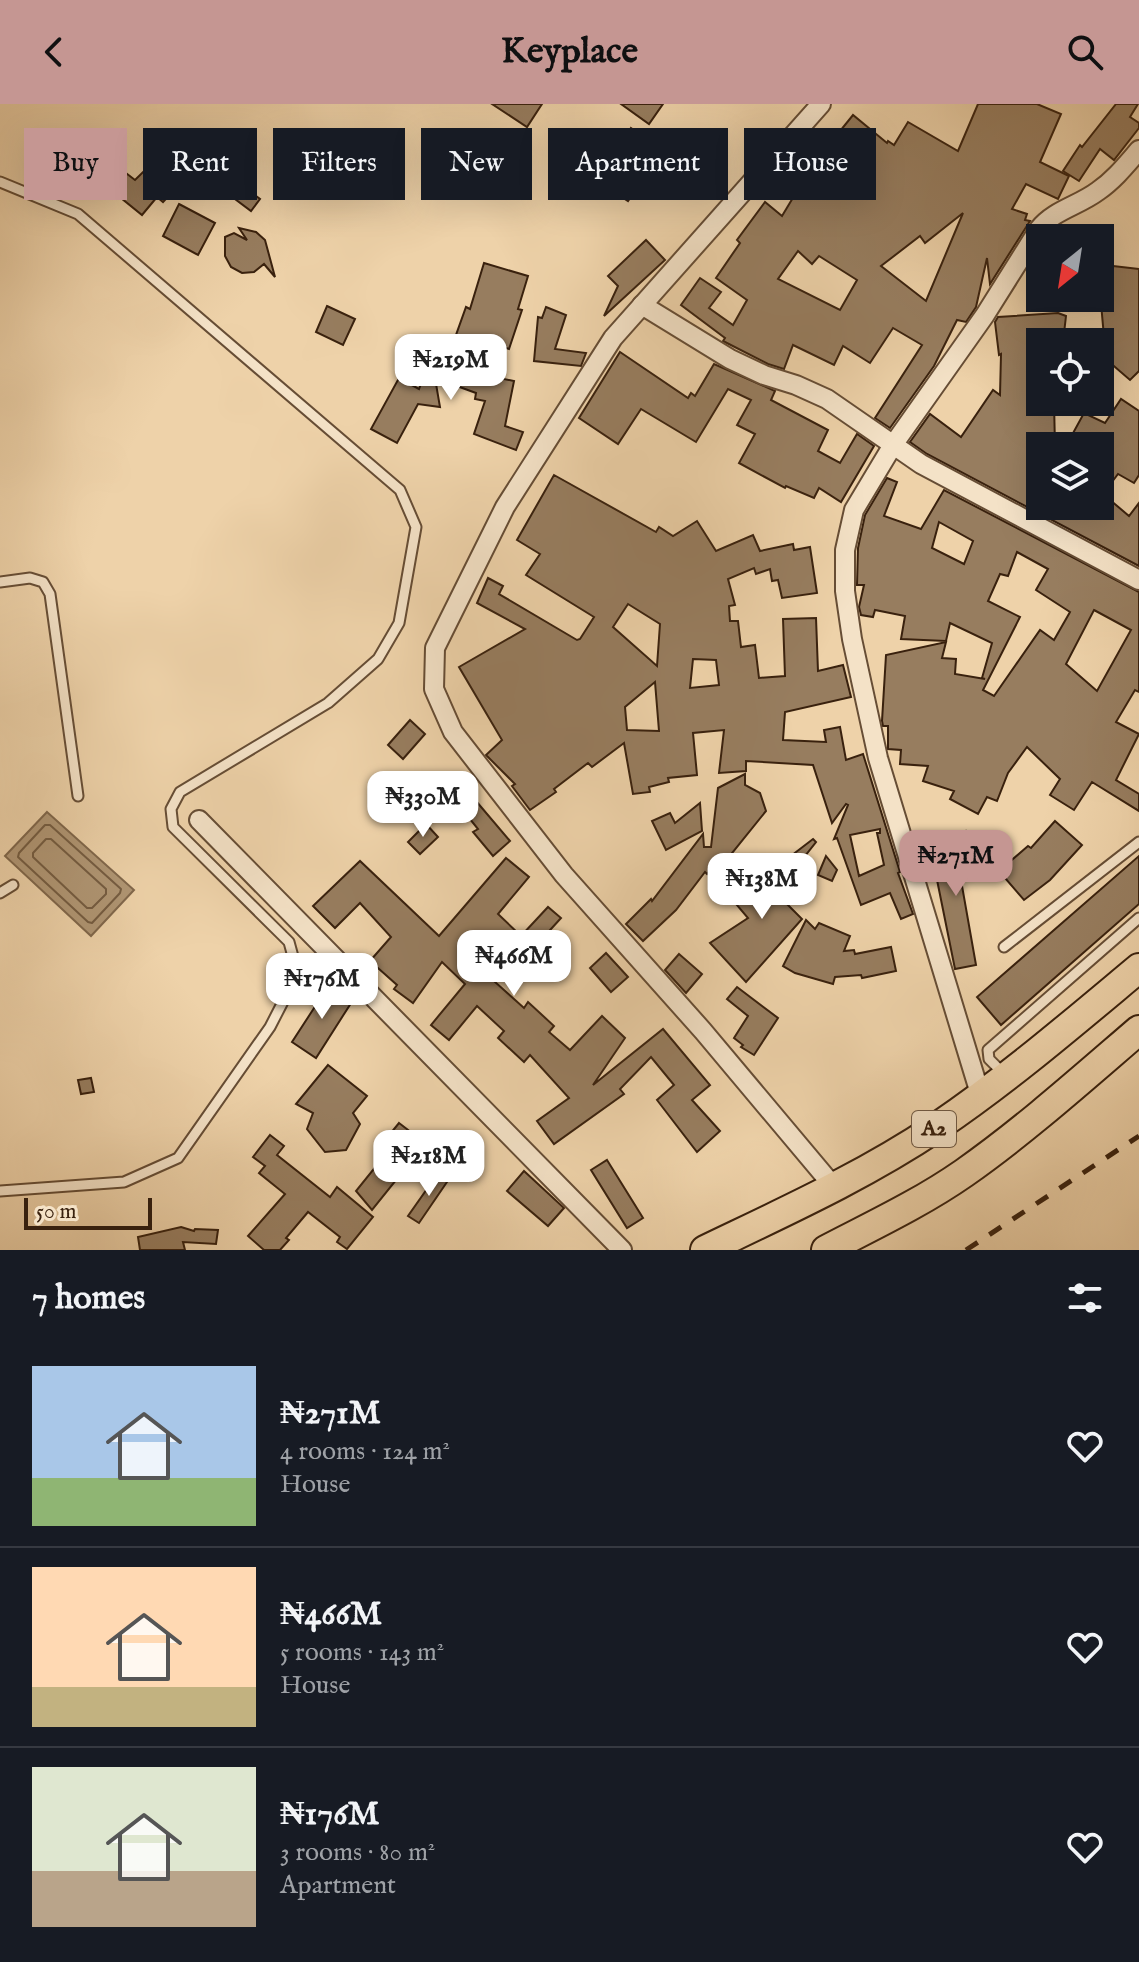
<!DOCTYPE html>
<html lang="en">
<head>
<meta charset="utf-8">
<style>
	body { margin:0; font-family:"IM FELL English",serif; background:#242831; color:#f1f3f6; height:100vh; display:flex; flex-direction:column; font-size:30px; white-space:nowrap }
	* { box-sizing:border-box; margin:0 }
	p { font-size:26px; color:#9ea1a6 }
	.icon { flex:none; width:44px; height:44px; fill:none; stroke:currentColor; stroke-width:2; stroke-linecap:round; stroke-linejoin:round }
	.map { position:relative; height:1146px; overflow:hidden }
	.drawer { display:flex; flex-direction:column; background:#171b24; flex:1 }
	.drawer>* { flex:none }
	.guide { position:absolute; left:24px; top:24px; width:1092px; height:72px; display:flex; gap:16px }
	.needle { width:52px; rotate:210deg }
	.fabs { position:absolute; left:1026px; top:120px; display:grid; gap:16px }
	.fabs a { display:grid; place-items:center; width:88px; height:88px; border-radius:0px; background:#171b24; box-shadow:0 8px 32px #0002; font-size:40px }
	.scale { position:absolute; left:24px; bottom:20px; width:128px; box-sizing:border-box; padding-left:8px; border:4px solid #39210e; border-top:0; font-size:22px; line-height:28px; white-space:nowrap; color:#39210e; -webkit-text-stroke:6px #f4e2c7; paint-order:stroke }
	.price { position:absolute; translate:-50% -68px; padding:0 18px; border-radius:16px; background:#fff; color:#222; font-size:26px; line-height:52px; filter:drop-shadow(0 2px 4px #0008) }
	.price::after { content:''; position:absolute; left:50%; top:48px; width:24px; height:18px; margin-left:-12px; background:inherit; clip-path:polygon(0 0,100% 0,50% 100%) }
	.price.current { background:#c59692; color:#111 }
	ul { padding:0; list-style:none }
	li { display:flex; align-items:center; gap:24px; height:200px; padding:0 32px }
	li+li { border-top:2px solid #363941 }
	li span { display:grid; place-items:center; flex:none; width:224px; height:160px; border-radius:0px; color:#555 }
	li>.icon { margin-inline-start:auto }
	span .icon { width:96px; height:96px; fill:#fffc; stroke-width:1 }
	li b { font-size:34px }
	h2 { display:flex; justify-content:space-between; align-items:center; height:96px; padding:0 32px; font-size:34px }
	.tag { padding:0 28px; border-radius:0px; background:#171b24; box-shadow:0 8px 32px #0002; font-size:28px; line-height:72px }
	.tag.current { background:#c59692; color:#111 }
	header { display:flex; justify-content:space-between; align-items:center; height:104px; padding:0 32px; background:#c59692; color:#111; font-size:36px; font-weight:700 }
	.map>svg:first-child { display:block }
</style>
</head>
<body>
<header><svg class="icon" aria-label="back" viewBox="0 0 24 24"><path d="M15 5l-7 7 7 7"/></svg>Keyplace<svg class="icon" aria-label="search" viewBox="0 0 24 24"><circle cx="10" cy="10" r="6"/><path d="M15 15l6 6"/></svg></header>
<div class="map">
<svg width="1139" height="1146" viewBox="0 0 1139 1146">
	<rect width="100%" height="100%" fill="#eed2a9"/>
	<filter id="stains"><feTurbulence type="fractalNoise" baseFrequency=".0025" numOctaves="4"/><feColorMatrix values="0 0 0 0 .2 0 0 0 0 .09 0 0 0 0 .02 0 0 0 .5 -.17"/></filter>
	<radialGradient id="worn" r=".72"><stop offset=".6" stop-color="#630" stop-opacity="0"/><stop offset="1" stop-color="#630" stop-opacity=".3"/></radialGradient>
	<polygon fill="#b09674" stroke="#80674b" stroke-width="2" points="47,708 134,786 91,832 5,752"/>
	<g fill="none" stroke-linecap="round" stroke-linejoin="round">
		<g stroke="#745c41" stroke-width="2">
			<polygon points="45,721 50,721 121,785 120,789 92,819 88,818 18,753 19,749"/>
			<polygon points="46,735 51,735 106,785 106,790 92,804 87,804 33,753 33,749"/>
		</g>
	</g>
	<g fill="#977d5f" stroke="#39210e" stroke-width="2" fill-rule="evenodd">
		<polygon points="492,0 542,0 527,23"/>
		<polygon points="621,0 663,0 649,20"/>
		<path d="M 978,0 L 1037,0 L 1061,10 L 1040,58 L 1069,72 L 1058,95 L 1026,80 L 1012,105 L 1027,110 L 1025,116 L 1030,117 L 990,180 L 987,154 L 976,203 L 966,218 L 957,216 L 934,262 L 890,324 L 875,314 L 922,241 L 893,224 L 870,259 L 843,242 L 834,261 L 793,241 L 784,265 L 768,260 L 723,237 L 725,234 L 681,201 L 700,174 L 721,188 L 709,204 L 733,221 L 747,196 L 716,174 L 740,139 L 737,136 L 765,98 L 782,112 L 800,82 L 792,77 L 809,46 L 820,52 L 853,11 L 887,39 L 888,37 L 894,41 L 908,18 L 958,47 ZM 963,109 L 926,197 L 881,162 L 920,132 L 925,139 ZM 798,147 L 812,160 L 819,152 L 857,176 L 840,206 L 778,175 Z"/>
		<polygon points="1116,0 1138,0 1130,13 1139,19 1139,24 1114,56 1100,45 1079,77 1063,67 1080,41 1082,43"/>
		<polygon points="631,24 663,45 628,97 565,55 583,28 614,50"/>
		<polygon points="175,37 198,60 163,98 157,93 142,111 105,81 118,63 135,76"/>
		<polygon points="225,72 233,84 218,94 209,83"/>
		<polygon points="244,83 260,95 251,107 235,95"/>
		<polygon points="179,100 215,119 198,151 163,132"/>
		<polygon points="1059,122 1085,128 1084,134 1048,134"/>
		<polygon points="239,124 256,128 265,136 275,173 264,160 254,168 242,169 231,163 225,152 225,133 234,129 247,136"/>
		<polygon points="646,136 665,156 604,212 618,182 608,172"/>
		<polygon points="484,159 528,172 518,205 522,206 509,245 482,236 481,240 456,231 466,203 470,205"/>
		<polygon points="1113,162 1139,165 1139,267 1130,276 1100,250 1100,233 1104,233 1100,188 1112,187"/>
		<polygon points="327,202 355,215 343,241 316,228"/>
		<polygon points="546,203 566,211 555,245 586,249 581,262 534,257 538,213 542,214"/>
		<polygon points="1058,209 1066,212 1063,238 1040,238 1040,298 1054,298 1055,342 1040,342 1040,402 1100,402 1100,342 1066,342 1084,309 1105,319 1121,295 1139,307 1139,371 1134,379 1118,370 1103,390 1129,412 1139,399 1139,462 927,350 910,338 930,310 961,333 993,286 1000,291 1001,250 999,251 995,218 998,213"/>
		<polygon points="620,248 688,294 691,289 695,292 714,260 775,287 771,296 828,326 818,347 840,359 857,330 874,342 841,398 819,384 814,394 786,382 785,384 739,359 755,330 737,321 751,296 728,285 696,338 641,305 618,340 579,314"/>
		<polygon points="432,250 474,266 474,269 514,277 505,322 523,328 516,346 474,330 485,297 475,295 476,289 435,274 440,303 418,300 397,339 371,325 399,274 419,285"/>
		<path d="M 554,371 L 656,428 L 659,423 L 673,432 L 697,417 L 716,447 L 753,431 L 760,447 L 793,440 L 794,446 L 810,443 L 817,489 L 782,494 L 778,476 L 772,477 L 770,465 L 756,470 L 754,464 L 728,475 L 735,501 L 729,502 L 730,517 L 738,517 L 741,543 L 755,541 L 759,574 L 785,572 L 783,515 L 816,514 L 818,567 L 843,561 L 851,593 L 785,608 L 783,636 L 826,638 L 824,626 L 840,623 L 846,656 L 863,650 L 900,768 L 898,769 L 913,810 L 901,815 L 890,789 L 861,801 L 837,734 L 834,735 L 848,701 L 846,700 L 832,719 L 813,661 L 746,657 L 746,667 L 719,669 L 724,626 L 693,629 L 697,671 L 668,674 L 669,678 L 649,683 L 650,688 L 633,690 L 624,639 L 592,663 L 588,659 L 554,685 L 556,688 L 530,706 L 512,682 L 515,680 L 486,651 L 502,636 L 459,563 L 525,525 L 477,499 L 488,474 L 503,482 L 499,490 L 577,536 L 580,535 L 594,513 L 526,471 L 540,450 L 517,436 ZM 628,500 L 660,520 L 657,562 L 613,523 ZM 693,555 L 716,556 L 719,581 L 690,584 ZM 655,578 L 659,627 L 627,626 L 625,603 ZM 880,725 L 880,729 L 877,729 L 884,761 L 859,772 L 850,731 Z"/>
		<path d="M 887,374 L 897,378 L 884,412 L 921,425 L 944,386 L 1139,488 L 1139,588 L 1135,586 L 1116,618 L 1139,630 L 1116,676 L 1139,690 L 1139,707 L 1092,678 L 1074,706 L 1050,691 L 1060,675 L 1027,643 L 1008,669 L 997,697 L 987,693 L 978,710 L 950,695 L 954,687 L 923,677 L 928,662 L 900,660 L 901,646 L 888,645 L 888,622 L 883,622 L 882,617 L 886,551 L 946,538 L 942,554 L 956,555 L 955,570 L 985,575 L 982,574 L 992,539 L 950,519 L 946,537 L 901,535 L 905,512 L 875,506 L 873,513 L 861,511 L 859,503 L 864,481 L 857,481 L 858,444 L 865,411 ZM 939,418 L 973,437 L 964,460 L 932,444 ZM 1017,448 L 1048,465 L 1036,486 L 1070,508 L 1054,536 L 1040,526 L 994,592 L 983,586 L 1020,513 L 988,497 L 1000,470 L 1008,472 ZM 1094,506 L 1131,526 L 1097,587 L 1066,560 Z"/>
		<polygon points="410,616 425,630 403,655 388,641"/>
		<polygon points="745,670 745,681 760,689 766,707 720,764 715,760 707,770 705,768 676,806 643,837 626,820 651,795 652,797 703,730 704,743 711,743 718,684"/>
		<polygon points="465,684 510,737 493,752 473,728 478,725 453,694"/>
		<polygon points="700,699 702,727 666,746 652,717 670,709 675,719"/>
		<polygon points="1055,717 1082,741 1050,776 1024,796 999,767 1028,742 1031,744"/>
		<polygon points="426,720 438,733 420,750 408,738"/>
		<polygon points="966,727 982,745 959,765 976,861 955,865 933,756"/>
		<polygon points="813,735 816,738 779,785 790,793 786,799 802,815 746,878 710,839 748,814 736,800 758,784 782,754 783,758"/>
		<polygon points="826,752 837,766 832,777 818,771"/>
		<polygon points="1139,752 1139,800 1001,921 977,893"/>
		<polygon points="506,754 529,773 498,810 521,832 548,803 561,814 541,836 538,833 495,878 524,904 528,898 554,922 549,928 570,946 602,912 625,934 593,981 663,925 710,981 692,996 720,1027 697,1048 657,996 674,981 651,953 620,985 624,990 554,1040 537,1017 569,994 530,951 524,958 498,934 504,927 477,902 449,936 431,921 465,880 442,858 413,899 394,885 397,881 370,857 391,833 360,799 335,824 313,802 360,757 439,832"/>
		<polygon points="806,816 815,825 819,819 850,832 844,847 854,846 855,850 891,843 896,867 862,874 861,871 835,873 833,880 795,869 783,862"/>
		<polygon points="606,849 628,873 611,888 590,864"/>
		<polygon points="679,850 702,870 686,889 665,866"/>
		<polygon points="329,881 353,896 316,954 292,938"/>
		<polygon points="737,883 778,914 754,951 741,943 743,941 734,934 748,912 727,895"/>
		<polygon points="328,961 367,992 353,1009 360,1020 346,1046 325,1048 307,1025 313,1009 296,1000"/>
		<polygon points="91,974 94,988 81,990 78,976"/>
		<polygon points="399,1019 421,1036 409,1051 413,1055 372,1106 356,1087 394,1040 386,1035"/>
		<polygon points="270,1031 284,1042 277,1051 330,1093 337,1083 373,1113 347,1145 337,1138 340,1133 308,1108 286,1134 289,1136 280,1146 264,1146 248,1132 285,1090 259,1069 265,1062 253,1053"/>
		<polygon points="607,1056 643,1114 627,1124 591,1066"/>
		<polygon points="524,1067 564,1104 548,1122 507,1087"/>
		<polygon points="439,1068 449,1075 419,1119 408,1112"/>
		<polygon points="181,1123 194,1127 195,1125 218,1126 216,1140 183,1138 185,1146 140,1146 138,1133"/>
	</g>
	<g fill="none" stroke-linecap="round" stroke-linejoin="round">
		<defs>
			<g id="service">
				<polyline points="0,78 78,110 400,386 416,423 399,519 378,555 328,599 180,688 171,705 173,723 289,838 295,860 288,888 270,923 178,1054 124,1078 0,1087"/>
				<polyline points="0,478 30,474 43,478 50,490 78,692"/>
				<polyline points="0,789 13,781"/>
				<polyline points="1004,843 1139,738"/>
				<polyline points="1005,971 989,955 988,946 1139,814"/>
			</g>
			<g id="minor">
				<polyline points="821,0 613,234 505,403 435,544 434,585 453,628 564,771 703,927 834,1083"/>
				<polyline points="642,201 730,255 764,271 796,281 827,295 921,360 1139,476"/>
				<polyline points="199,716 622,1146"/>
				<path d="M 981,993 L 878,654 L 852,535 L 845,487 L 845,446 L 854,406 L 893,341 L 985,211 L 1039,125 C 1054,106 1078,102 1098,87 C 1114,76 1126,61 1139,46"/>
			</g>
			<g id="trunk">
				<path d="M 705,1146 C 784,1108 864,1072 937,1023 C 1008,975 1073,919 1139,864"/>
				<path d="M 826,1146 C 872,1122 921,1099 964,1069 C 1025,1026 1082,975 1139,926"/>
			</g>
		</defs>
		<use href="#service" stroke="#664d35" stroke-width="13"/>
		<use href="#minor" stroke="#664d35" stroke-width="22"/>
		<use href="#trunk" stroke="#39210e" stroke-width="32"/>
		<use href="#service" stroke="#f4e2c7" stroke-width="9"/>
		<use href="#minor" stroke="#f4e2c7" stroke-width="18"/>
		<use href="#trunk" stroke="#eed2a9" stroke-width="28"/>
		<polyline stroke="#39210e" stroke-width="5" stroke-dasharray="14 14" stroke-linecap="butt" points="966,1146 1139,1032"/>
	</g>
	<g text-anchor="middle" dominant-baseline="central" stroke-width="6" stroke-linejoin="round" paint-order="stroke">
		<rect fill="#f4e2c7" stroke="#715b46" stroke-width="2" x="912" y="1007" width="44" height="36" rx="6"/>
		<g font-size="22" font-weight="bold" fill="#39210e">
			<text x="934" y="1025">A2</text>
		</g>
	</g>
	<rect width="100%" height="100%" filter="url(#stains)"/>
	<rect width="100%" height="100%" fill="url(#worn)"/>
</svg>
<div class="fabs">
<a><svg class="needle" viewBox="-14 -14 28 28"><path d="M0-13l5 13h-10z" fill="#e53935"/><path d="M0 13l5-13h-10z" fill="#9ea1a6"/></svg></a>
<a><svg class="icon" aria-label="locate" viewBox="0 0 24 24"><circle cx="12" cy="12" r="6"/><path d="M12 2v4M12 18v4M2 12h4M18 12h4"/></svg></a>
<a><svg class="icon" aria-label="layers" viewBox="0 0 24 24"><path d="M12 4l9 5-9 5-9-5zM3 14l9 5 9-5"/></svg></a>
</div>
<div class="scale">50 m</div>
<b class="price" style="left:451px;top:298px">₦219M</b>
<b class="price" style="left:423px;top:735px">₦330M</b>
<b class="price current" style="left:956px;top:794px">₦271M</b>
<b class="price" style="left:762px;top:817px">₦138M</b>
<b class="price" style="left:514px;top:894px">₦466M</b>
<b class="price" style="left:322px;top:917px">₦176M</b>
<b class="price" style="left:429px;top:1094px">₦218M</b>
<div class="guide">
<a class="tag current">Buy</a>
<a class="tag">Rent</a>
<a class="tag">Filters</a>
<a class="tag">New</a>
<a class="tag">Apartment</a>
<a class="tag">House</a>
</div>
</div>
<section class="drawer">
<h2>7 homes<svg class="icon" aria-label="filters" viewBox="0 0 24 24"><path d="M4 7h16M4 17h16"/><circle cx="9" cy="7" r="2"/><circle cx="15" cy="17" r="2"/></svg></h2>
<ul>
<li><span style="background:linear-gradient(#a9c7e8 70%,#8fb573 0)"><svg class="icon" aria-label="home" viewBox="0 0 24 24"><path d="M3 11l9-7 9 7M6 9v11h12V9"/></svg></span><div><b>₦271M</b><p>4 rooms · 124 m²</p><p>House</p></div><svg class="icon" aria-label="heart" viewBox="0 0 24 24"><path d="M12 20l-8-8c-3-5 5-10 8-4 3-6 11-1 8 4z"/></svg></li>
<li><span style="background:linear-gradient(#ffd9b3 75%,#c2b280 0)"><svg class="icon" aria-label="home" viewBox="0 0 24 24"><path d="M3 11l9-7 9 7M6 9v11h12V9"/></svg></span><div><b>₦466M</b><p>5 rooms · 143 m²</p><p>House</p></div><svg class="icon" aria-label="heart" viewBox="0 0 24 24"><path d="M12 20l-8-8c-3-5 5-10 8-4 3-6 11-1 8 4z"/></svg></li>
<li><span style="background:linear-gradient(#dfe7d0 65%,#b9a48a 0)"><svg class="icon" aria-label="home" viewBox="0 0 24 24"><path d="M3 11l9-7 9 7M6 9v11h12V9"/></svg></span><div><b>₦176M</b><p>3 rooms · 80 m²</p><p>Apartment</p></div><svg class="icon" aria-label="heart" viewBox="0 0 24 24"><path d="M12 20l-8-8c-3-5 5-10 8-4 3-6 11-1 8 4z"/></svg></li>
</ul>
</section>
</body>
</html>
